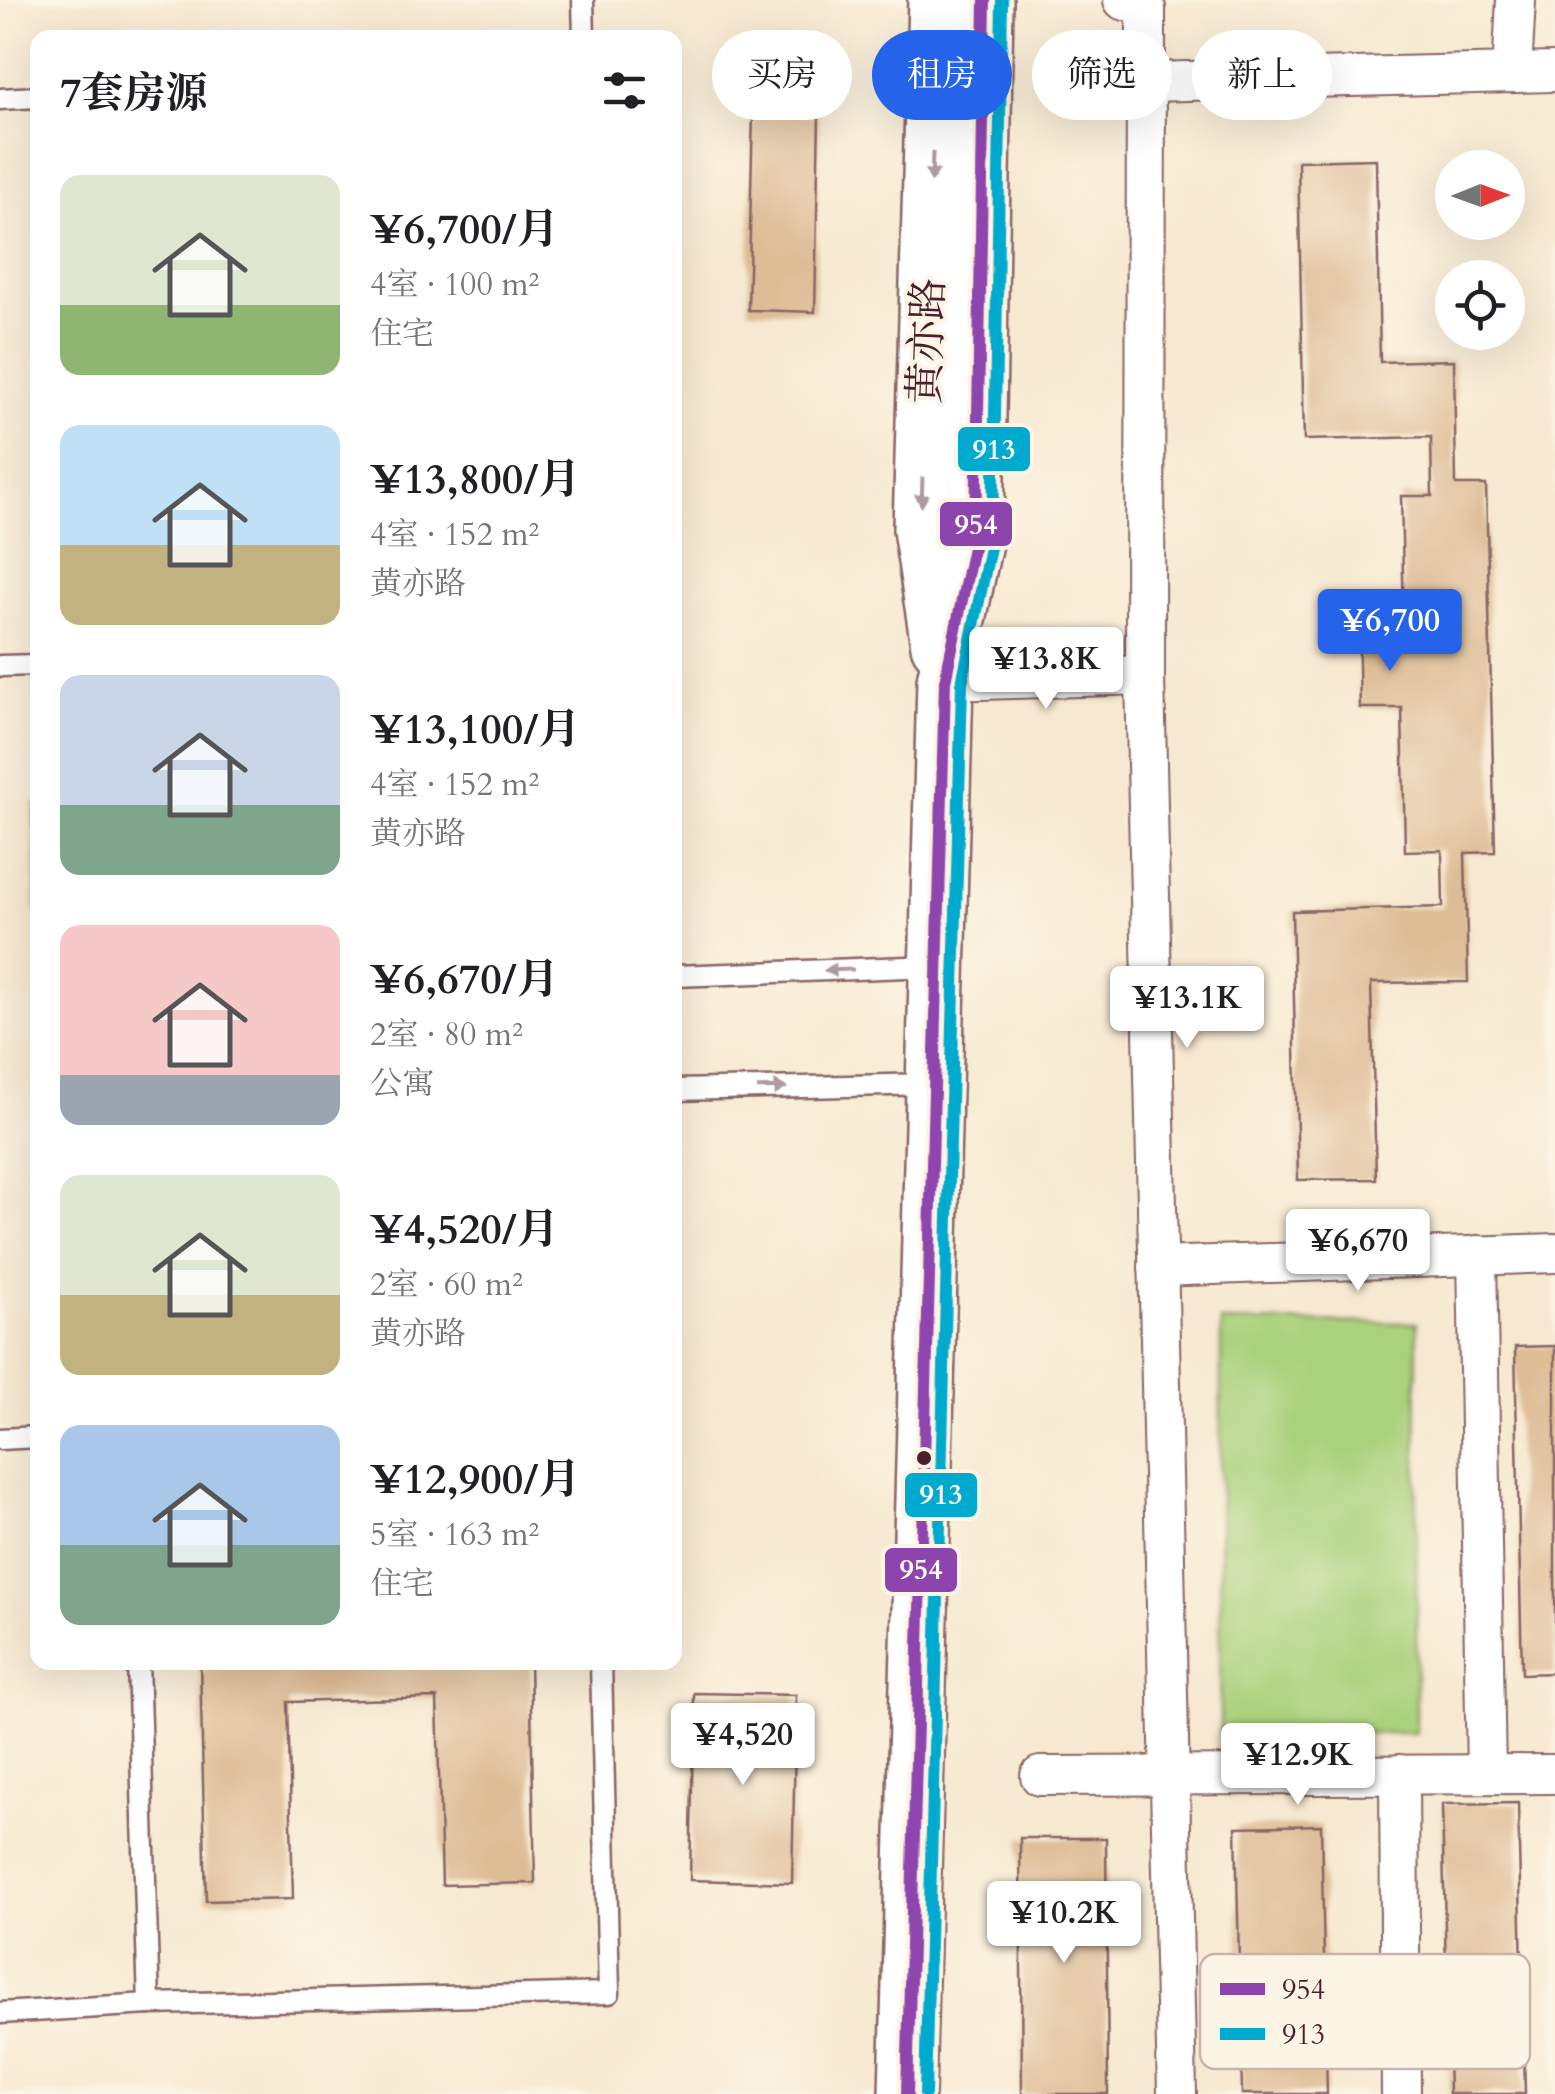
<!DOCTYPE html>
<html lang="zh">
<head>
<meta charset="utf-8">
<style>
	body { margin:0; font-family:Cardo,"Noto Serif SC",serif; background:#f6f6f6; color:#202124; height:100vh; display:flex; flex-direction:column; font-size:38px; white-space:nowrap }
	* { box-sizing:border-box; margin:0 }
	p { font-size:32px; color:#757577 }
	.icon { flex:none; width:55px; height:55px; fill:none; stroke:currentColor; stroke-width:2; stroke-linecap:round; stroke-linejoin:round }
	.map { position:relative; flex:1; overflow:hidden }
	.side { position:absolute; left:30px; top:30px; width:652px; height:1640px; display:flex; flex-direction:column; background:#fff; border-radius:20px; box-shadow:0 10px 40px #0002 }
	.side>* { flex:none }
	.top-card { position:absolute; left:712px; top:30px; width:692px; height:90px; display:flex; gap:20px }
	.needle { width:65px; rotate:89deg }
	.fabs { position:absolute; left:1435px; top:150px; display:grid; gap:20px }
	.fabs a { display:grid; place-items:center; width:90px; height:90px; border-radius:50%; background:#fff; box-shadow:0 10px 40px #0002; font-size:50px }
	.price { position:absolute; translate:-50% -85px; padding:0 22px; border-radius:10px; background:#fff; color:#222; font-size:32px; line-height:65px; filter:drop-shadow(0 2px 5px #0008) }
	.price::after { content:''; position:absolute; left:50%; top:60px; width:30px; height:22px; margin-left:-15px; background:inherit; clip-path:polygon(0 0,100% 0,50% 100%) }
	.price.selected { background:#2563eb; color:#fff }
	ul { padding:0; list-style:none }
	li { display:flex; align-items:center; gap:30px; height:250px; padding:0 30px }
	li span { display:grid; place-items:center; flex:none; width:280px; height:200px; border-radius:20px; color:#555 }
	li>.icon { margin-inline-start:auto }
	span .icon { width:120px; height:120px; fill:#fffc; stroke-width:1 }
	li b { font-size:42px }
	h2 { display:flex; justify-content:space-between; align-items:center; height:120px; padding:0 30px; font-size:42px }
	.chip { padding:0 35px; border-radius:45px; background:#fff; box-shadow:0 10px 40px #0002; font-size:35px; line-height:90px }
	.chip.selected { background:#2563eb; color:#fff }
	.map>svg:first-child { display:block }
</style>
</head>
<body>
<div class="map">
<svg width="1555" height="2094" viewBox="0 0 1555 2094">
	<rect width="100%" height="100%" fill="#fcf5e5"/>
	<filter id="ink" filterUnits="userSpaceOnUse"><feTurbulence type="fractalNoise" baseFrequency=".01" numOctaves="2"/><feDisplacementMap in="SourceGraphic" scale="20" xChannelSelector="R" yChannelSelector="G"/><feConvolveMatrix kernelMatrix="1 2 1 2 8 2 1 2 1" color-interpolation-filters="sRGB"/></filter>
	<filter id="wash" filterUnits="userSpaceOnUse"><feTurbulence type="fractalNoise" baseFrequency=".0048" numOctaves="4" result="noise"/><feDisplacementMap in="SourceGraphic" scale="40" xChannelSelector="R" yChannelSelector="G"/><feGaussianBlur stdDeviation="2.25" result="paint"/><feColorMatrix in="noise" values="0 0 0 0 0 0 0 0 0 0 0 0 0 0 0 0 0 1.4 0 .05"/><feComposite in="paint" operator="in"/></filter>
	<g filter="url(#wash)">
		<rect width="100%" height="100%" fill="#f7e9d1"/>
		<polygon fill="#aad27d" stroke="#7a7854" stroke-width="2.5" points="1221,1322 1417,1323 1416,1733 1220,1733"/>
		<g id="blocks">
			<g fill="#debc95">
				<polygon points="753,113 819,115 815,312 748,310"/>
				<polygon points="1376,159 1380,362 1454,360 1456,485 1486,485 1495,852 1465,853 1468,982 1371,983 1376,1179 1298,1180 1292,911 1443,907 1442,850 1405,851 1402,708 1360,708 1358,619 1404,617 1401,496 1432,496 1431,437 1304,440 1298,161"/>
				<polygon points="32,802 38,802 38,911 34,911"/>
				<polygon points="1555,1346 1555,1673 1522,1674 1515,1347"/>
				<polygon points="200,1662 530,1662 535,1883 442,1885 437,1698 288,1702 293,1899 206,1901"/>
				<polygon points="694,1693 796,1695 792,1883 690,1880"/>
				<polygon points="1518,1803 1525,2094 1449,2094 1442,1804"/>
				<polygon points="1321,1825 1327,2094 1242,2094 1236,1827"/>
				<polygon points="1020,1838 1106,1838 1108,2094 1022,2094"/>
			</g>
		</g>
	</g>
	<g filter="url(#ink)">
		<use href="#blocks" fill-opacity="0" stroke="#876665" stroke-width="2.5"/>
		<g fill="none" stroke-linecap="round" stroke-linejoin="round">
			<defs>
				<g id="lane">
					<polyline points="583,0 584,38"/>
					<polyline points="0,99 38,97"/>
					<polyline points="0,666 38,665"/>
					<polyline points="675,976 934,966"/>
					<polyline points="675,1090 932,1084"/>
					<polyline points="0,1439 38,1437"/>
					<polyline points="138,1662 149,2004"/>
					<polyline points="0,2013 149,2004 609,1993 601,1662"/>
				</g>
				<g id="street">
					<polyline points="1123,0 1146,8 1145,675 1177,2094"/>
					<polyline points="1512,73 1516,0"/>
					<polyline points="1146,82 1555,72"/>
					<polyline points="945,681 1145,675"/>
					<polyline points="1477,1255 1486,1774"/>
					<polyline points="1158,1267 1555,1253"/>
					<polyline points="1399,1774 1401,2094"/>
					<polyline points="1040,1776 1555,1774"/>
				</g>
				<g id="primary">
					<polyline points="936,0 921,529 939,645"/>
					<polyline points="907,2094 945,681 976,533 985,0"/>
				</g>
			</defs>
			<use href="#lane" stroke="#876665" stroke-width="25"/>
			<use href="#street" stroke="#876665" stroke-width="42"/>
			<use href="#primary" stroke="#876665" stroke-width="60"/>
			<use href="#lane" stroke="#fff" stroke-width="20"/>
			<use href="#street" stroke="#fff" stroke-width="38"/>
			<use href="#primary" stroke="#fff" stroke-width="55"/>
			<defs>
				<polyline id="bus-1" points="907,2094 945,681 976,533 985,0"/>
				<polyline id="bus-2" points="925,2094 962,683 993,533 1002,0"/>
			</defs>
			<use href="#bus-1" stroke="#fcf5e5" stroke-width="20"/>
			<use href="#bus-2" stroke="#fcf5e5" stroke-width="20"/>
			<use href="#bus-1" stroke="#8e44ad" stroke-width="12"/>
			<use href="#bus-2" stroke="#00a9ce" stroke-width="12"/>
		</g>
		<defs><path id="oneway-solid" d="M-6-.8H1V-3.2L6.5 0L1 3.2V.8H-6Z" transform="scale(2.5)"/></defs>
		<g fill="#ae9aa0">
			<use href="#oneway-solid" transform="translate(932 167) rotate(92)"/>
			<use href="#oneway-solid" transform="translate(922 492) rotate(92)"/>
			<use href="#oneway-solid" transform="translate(839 970) rotate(178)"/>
			<use href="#oneway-solid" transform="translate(772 1088) rotate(-1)"/>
		</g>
	</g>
	<circle fill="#4a1f2b" stroke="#fcf5e5" stroke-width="4" cx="924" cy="1458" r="9"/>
	<g text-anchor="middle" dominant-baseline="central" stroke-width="8" stroke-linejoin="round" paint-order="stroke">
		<g font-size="42" fill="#4a1f2b" stroke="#fcf5e5">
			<text transform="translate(927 341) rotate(-88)">黄亦路</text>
		</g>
	</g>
	<rect x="1200" y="1954" width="330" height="115" rx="15" fill="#fcf5e5" stroke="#c7b5ad" stroke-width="2.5"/>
	<rect x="1220" y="1983" width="45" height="12" fill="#8e44ad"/>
	<rect x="1220" y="2028" width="45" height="12" fill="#00a9ce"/>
	<g font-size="28" fill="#4a1f2b">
		<text x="1282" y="1999">954</text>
		<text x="1282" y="2044">913</text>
	</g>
	<g stroke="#fcf5e5" stroke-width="4">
		<rect x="956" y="425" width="76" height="48" rx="10" fill="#00a9ce"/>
		<rect x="938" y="500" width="76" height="48" rx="10" fill="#8e44ad"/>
		<rect x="903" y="1471" width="76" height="48" rx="10" fill="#00a9ce"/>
		<rect x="883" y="1546" width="76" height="48" rx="10" fill="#8e44ad"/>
	</g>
	<g font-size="28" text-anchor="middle" font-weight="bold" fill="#fff">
		<text x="994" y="459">913</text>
		<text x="976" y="534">954</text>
		<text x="941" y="1504">913</text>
		<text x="921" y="1579">954</text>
	</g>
</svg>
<div class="fabs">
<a><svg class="needle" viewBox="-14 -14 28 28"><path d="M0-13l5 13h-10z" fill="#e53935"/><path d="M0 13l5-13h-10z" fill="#757577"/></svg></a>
<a><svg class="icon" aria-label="locate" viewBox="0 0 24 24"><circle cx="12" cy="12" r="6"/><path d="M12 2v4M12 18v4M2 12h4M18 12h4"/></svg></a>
</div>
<b class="price selected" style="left:1390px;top:674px">¥6,700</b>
<b class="price" style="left:1046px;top:712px">¥13.8K</b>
<b class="price" style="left:1187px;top:1051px">¥13.1K</b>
<b class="price" style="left:1358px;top:1294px">¥6,670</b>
<b class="price" style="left:743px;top:1788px">¥4,520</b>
<b class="price" style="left:1298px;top:1808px">¥12.9K</b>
<b class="price" style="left:1064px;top:1966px">¥10.2K</b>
<div class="top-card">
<a class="chip">买房</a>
<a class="chip selected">租房</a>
<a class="chip">筛选</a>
<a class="chip">新上</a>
</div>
<section class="side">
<h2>7套房源<svg class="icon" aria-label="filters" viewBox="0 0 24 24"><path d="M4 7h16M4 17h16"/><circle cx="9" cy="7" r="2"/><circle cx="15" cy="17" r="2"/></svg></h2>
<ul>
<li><span style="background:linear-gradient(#dfe7d0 65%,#8fb573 0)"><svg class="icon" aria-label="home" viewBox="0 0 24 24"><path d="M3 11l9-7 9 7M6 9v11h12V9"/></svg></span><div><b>¥6,700/月</b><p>4室 · 100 m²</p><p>住宅</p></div></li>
<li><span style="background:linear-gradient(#bfe0f5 60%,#c2b280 0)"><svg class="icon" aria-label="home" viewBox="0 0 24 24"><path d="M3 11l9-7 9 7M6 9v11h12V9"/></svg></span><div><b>¥13,800/月</b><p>4室 · 152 m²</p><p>黄亦路</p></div></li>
<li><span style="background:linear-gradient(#c9d6e8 65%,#7fa58c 0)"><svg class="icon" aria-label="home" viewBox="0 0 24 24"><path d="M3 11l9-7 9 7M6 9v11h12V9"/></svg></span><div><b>¥13,100/月</b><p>4室 · 152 m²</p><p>黄亦路</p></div></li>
<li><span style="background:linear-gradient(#f6c9c9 75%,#9aa5b1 0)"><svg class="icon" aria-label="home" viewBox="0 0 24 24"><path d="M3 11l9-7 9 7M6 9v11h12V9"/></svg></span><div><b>¥6,670/月</b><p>2室 · 80 m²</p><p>公寓</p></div></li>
<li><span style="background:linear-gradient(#dfe7d0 60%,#c2b280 0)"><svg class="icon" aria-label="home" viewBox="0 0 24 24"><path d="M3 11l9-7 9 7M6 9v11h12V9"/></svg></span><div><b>¥4,520/月</b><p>2室 · 60 m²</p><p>黄亦路</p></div></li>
<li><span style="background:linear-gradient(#a9c7e8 60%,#7fa58c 0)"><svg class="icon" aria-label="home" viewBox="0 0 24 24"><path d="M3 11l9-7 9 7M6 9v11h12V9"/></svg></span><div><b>¥12,900/月</b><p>5室 · 163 m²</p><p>住宅</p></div></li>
</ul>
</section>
</div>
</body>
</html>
